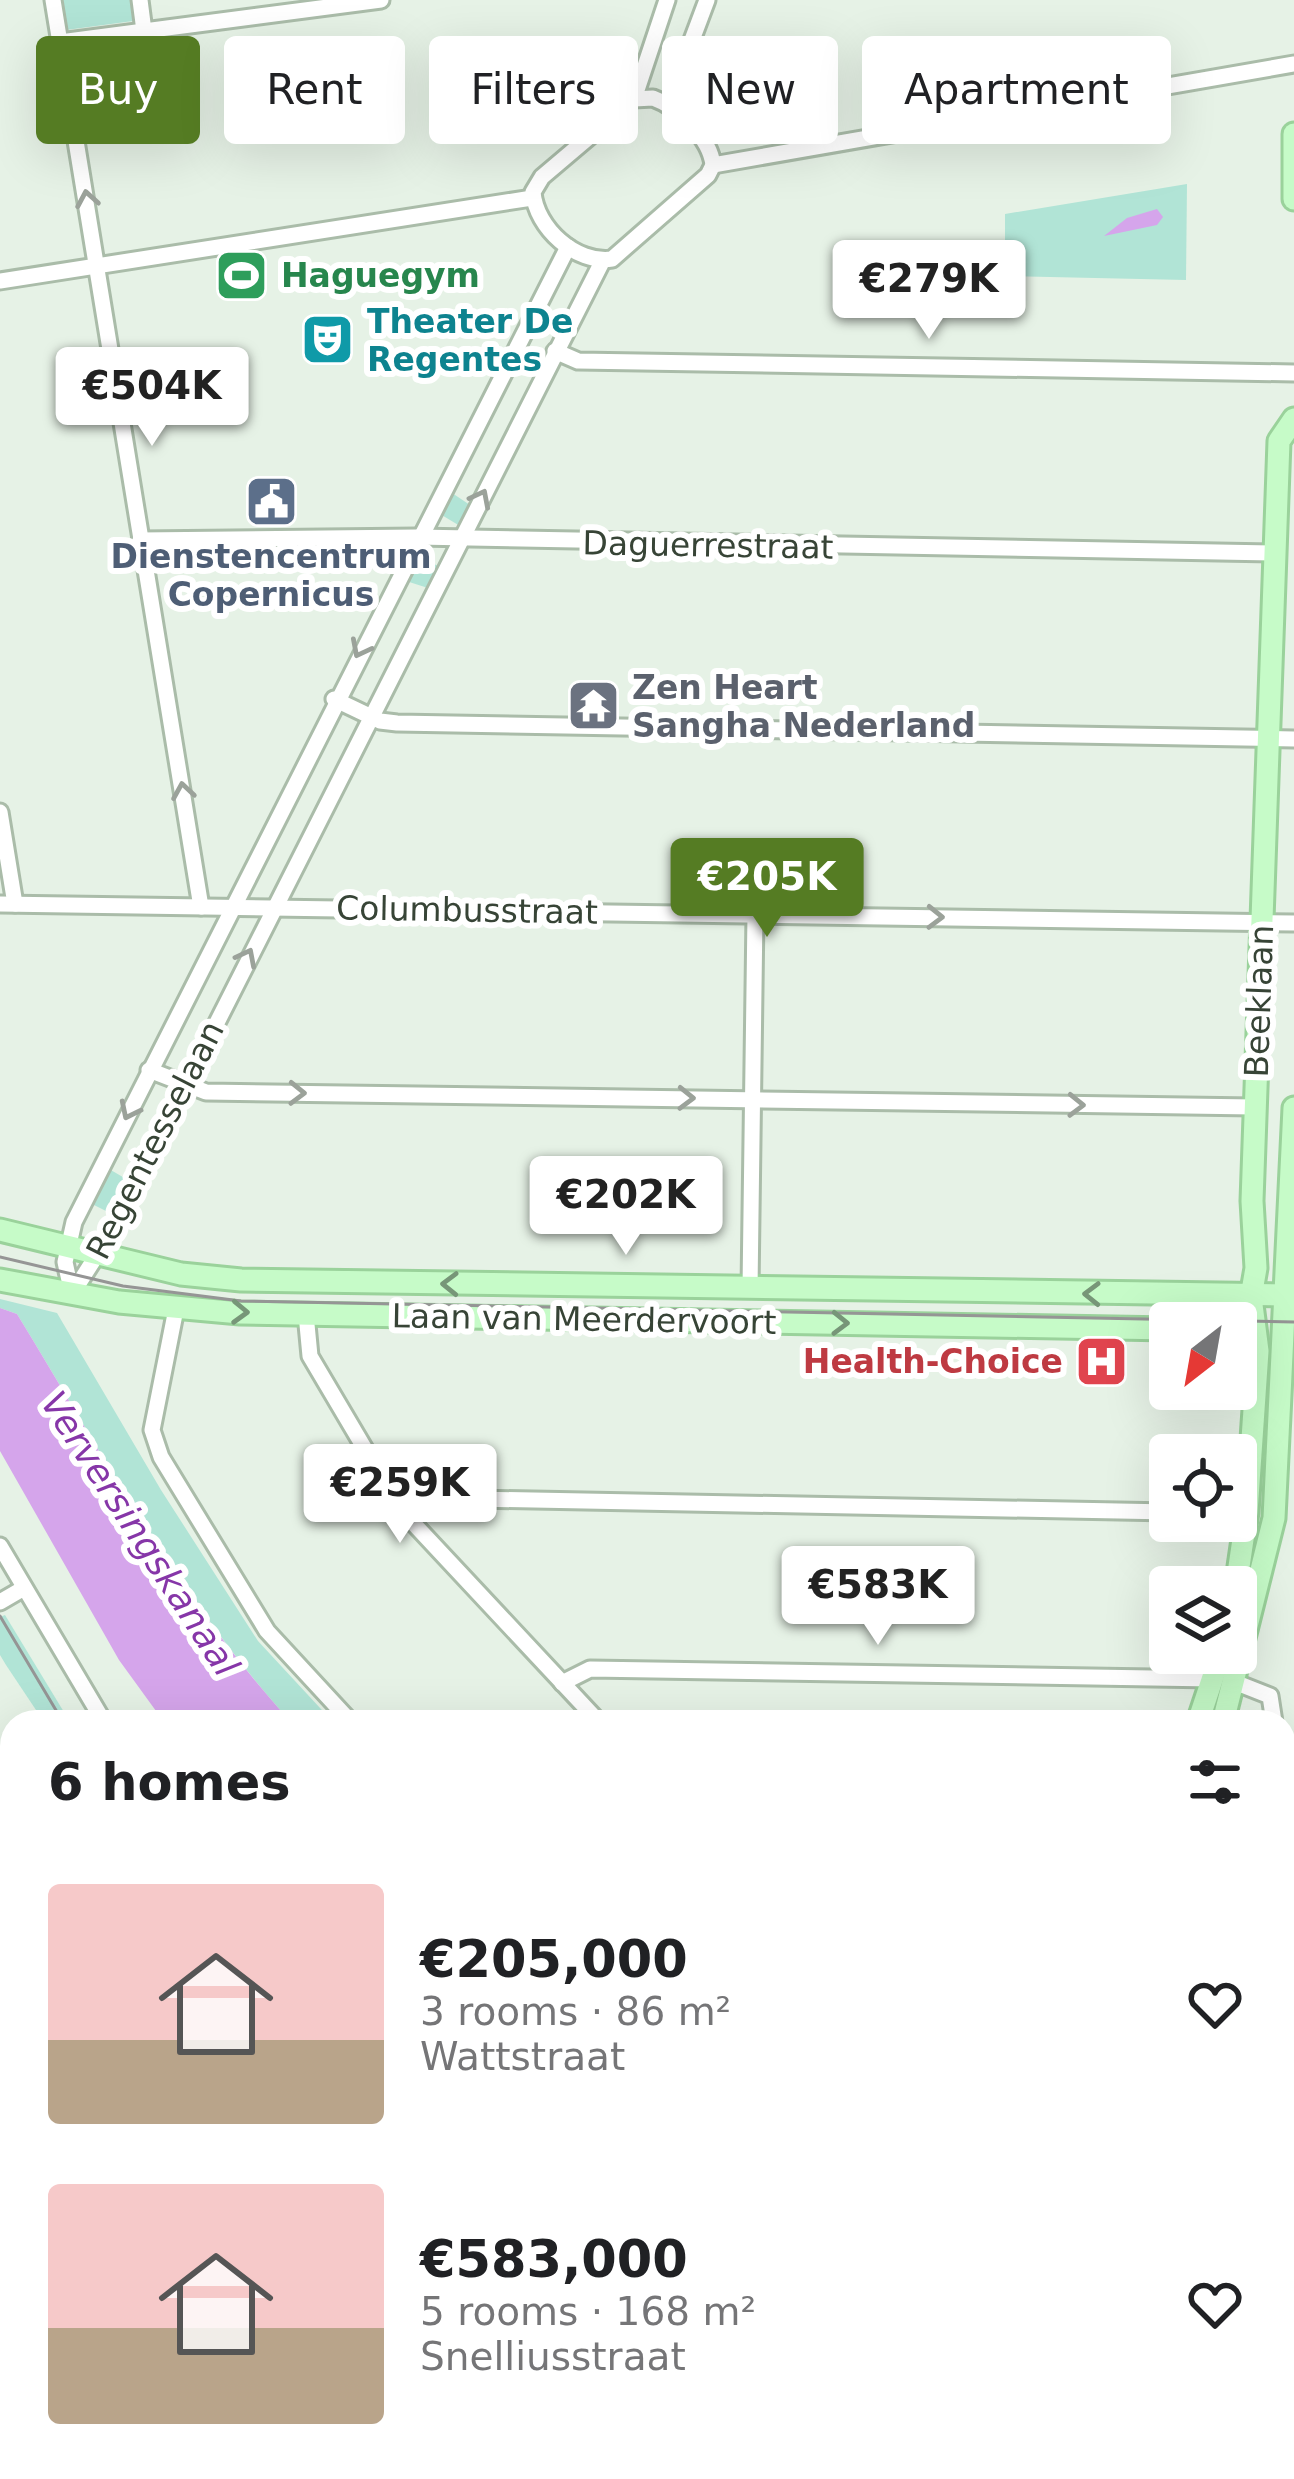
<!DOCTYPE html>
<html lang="en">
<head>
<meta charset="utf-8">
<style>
	body { margin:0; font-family:"DejaVu Sans",sans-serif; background:#f6f6f6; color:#202124; height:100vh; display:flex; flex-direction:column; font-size:45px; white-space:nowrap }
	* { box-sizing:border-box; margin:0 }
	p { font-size:39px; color:#757577 }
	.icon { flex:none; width:66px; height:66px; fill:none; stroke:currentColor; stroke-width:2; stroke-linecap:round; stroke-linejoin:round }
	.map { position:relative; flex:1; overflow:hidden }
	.details { position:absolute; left:0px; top:1710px; width:1296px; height:771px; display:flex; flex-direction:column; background:#fff; border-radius:36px 36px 0 0; box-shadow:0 12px 48px #0002 }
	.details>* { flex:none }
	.banner { position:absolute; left:36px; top:36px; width:1224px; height:108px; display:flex; gap:24px }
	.needle { width:78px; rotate:211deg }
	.fabs { position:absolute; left:1149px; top:1302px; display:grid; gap:24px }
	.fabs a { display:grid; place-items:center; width:108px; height:108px; border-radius:12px; background:#fff; box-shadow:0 12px 48px #0002; font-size:60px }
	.price { position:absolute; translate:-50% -102px; padding:0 27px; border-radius:12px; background:#fff; color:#222; font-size:39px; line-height:78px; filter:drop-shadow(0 3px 6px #0008) }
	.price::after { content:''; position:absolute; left:50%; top:72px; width:36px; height:27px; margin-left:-18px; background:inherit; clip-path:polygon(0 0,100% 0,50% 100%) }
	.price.current { background:#557c23; color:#fff }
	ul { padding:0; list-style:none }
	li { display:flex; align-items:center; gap:36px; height:300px; padding:0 48px }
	li span { display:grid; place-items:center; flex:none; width:336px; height:240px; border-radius:12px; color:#555 }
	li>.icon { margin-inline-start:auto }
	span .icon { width:144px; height:144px; fill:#fffc; stroke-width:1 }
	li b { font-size:51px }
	h2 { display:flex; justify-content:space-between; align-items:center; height:144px; padding:0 48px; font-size:51px }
	.chip { padding:0 42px; border-radius:12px; background:#fff; box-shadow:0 12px 48px #0002; font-size:42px; line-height:108px }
	.chip.current { background:#557c23; color:#fff }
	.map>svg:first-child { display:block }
</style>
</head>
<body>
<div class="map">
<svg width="1294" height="2479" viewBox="0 0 1294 2479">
	<rect width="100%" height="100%" fill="#e6f2e6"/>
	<g fill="#b1e4d6">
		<polygon points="62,0 130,0 133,21 66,30"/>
		<polygon points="1187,184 1186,280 1005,276 1005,214"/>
		<polygon points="452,493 470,505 460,526 440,514"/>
		<polygon points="419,556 438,566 428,588 406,581"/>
		<polygon points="109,1169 128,1180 110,1213 92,1204"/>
		<path d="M 0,1299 L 57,1313 L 161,1490 L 258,1641 L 333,1722 L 291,1722 C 181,1601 102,1453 17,1314 L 0,1308 Z"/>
		<polygon points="5,1615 70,1722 44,1722 6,1665 0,1655 0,1617"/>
	</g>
	<g fill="#d5a5eb">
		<polygon points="1157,209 1163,217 1157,225 1104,236 1127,218"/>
		<path d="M 0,1308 L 17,1314 C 102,1453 180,1601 291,1722 L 164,1722 L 119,1660 L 0,1451 Z"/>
		<polygon points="747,2469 873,2469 879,2479 749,2479"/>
	</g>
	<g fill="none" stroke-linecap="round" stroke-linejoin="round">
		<defs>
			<g id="street">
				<polyline points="53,0 201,907"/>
				<polyline points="140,0 144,31"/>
				<polyline points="60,42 381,0"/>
				<path d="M 653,98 C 678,107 710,138 713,165 L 708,175 L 612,259 C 576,264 536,228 533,192 L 542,177 L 634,99 Z"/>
				<polyline points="634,99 667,0"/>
				<polyline points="668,104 707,0"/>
				<polyline points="713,165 1294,64"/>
				<polyline points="0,281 532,198"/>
				<polyline points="555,351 578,361 1294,373"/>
				<polyline points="140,540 417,537 1275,553"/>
				<polyline points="334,699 380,721 397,723 1294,739"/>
				<polyline points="0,812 15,904"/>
				<polyline points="0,904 1294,923"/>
				<polyline points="149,1070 206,1092 1254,1107"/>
				<polyline points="750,1289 755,914"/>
				<polyline points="72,1294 65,1262 74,1222 568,247"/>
				<polyline points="72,1294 109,1236 603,260"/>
				<polyline points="176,1309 152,1430 161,1457 267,1631 351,1722"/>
				<polyline points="306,1314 310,1356 401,1510 599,1722"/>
				<polyline points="401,1510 423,1498 1170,1512"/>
				<polyline points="0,1546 104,1722"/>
				<polyline points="0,1602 24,1588"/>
				<polyline points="562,1683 590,1669 1213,1679"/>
				<polyline points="1237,1683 1270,1696 1274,1722"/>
				<polyline points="0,1829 12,1842"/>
				<polyline points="0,2093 12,2106"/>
				<polyline points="1284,2383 1294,2383"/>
				<polyline points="0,2395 12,2406"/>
				<polyline points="56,2469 58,2479"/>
				<polyline points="557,2469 560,2479"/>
				<polyline points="1244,2479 1244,2469"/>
			</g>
			<g id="secondary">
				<polyline points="1294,134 1294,199"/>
				<polyline points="0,1230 181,1274 241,1280 1294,1295"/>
				<polyline points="0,1280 119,1302 240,1313 1170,1329"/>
				<polyline points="1236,1587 1247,1512 1258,1351 1251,1297 1256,1268 1252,1201 1279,441 1294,419"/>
				<polyline points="1198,1722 1221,1653"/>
				<polyline points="1223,1722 1274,1518 1294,1108"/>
				<polyline points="695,2469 698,2479"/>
				<polyline points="198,2479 255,2469"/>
				<polyline points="308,2479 356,2469"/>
			</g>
		</defs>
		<use href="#street" stroke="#aabca9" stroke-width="21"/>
		<use href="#secondary" stroke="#9ad29b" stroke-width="27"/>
		<use href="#street" stroke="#fff" stroke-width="15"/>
		<use href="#secondary" stroke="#c6fbc8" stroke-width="21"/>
		<g stroke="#959595" stroke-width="3">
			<polyline points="0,1257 123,1286 241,1301 1294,1322"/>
			<polyline points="0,1616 63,1722"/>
			<polyline points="654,2469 658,2479"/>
		</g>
	</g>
	<defs><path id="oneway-chevron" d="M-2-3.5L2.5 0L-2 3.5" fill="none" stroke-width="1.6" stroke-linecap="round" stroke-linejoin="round" transform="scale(3)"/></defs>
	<g stroke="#9ba29a">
		<use href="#oneway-chevron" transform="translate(87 199) rotate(-100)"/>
		<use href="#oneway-chevron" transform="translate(481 498) rotate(-63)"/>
		<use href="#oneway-chevron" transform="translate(360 649) rotate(117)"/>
		<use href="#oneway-chevron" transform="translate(183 791) rotate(-99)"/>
		<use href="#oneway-chevron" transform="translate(935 917) rotate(1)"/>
		<use href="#oneway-chevron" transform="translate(247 957) rotate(-63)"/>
		<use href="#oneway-chevron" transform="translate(297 1093) rotate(1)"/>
		<use href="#oneway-chevron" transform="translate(686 1098) rotate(1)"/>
		<use href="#oneway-chevron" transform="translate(1076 1105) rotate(1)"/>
		<use href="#oneway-chevron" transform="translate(129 1111) rotate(116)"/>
	</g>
	<g stroke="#779678">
		<use href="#oneway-chevron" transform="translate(450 1284) rotate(-179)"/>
		<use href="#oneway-chevron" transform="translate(1092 1294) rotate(-179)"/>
		<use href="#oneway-chevron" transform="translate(240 1312) rotate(2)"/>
		<use href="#oneway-chevron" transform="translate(840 1323) rotate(1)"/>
	</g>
	<defs>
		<symbol id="stadium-square" viewBox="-11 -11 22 22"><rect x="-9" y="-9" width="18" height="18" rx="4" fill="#2e9e5b" stroke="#fff"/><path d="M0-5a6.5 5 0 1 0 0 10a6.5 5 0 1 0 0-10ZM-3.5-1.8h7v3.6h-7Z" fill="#fff"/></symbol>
		<symbol id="theatre-square" viewBox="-11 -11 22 22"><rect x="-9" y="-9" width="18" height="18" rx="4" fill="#0f9aa8" stroke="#fff"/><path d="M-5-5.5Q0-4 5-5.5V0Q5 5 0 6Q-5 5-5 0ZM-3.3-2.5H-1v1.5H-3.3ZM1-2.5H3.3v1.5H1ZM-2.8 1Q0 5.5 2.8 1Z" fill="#fff"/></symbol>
		<symbol id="civic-square" viewBox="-11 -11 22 22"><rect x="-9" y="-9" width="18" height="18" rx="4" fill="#5c6f8a" stroke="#fff"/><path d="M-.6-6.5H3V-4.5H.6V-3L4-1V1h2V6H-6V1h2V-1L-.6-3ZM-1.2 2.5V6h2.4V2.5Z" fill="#fff"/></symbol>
		<symbol id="temple-square" viewBox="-11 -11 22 22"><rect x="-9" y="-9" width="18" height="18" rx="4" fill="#6b7280" stroke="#fff"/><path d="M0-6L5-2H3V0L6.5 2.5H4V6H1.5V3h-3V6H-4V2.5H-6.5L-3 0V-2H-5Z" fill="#fff"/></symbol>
		<symbol id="hospital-square" viewBox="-11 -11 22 22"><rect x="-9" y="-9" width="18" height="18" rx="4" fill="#e0444e" stroke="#fff"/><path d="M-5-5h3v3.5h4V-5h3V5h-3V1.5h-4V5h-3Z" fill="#fff"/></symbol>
	</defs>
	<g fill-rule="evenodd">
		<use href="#stadium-square" x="212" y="246" width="59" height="59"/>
		<use href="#theatre-square" x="298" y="310" width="59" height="59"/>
		<use href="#civic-square" x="242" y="472" width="59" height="59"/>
		<use href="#temple-square" x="564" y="676" width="59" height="59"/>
		<use href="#hospital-square" x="1072" y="1332" width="59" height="59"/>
	</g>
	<g text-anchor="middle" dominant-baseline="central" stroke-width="12" stroke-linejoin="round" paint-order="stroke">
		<g font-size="33" font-weight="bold" fill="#27864d" stroke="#fff" text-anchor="start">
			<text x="281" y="275">Haguegym</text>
		</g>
		<g font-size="33" font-weight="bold" fill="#0d838f" stroke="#fff" text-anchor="start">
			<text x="367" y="321">Theater De<tspan x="367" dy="38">Regentes</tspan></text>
		</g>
		<g font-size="33" fill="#374436" stroke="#fff">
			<text transform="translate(708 545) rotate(1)">Daguerrestraat</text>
			<text transform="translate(467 910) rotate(1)">Columbusstraat</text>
			<text transform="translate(1259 1001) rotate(-88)">Beeklaan</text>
			<text transform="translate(155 1140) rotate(-63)">Regentesselaan</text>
			<text transform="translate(584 1319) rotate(1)">Laan van Meerdervoort</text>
		</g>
		<g font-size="33" font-weight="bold" fill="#4e5e75" stroke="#fff">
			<text x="271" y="556">Dienstencentrum<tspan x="271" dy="38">Copernicus</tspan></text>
		</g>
		<g font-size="33" font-weight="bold" fill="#5b616d" stroke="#fff" text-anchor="start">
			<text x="632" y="687">Zen Heart<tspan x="632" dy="38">Sangha Nederland</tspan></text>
		</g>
		<g font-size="33" font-weight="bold" fill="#be3a42" stroke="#fff" text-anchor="end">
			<text x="1063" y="1361">Health-Choice</text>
		</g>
		<g font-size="36" font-style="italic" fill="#8636a8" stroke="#fff">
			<text transform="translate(140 1534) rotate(57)">Verversingskanaal</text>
		</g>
	</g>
</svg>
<div class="fabs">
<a><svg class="needle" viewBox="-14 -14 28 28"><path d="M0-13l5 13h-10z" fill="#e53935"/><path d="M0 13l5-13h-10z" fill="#757577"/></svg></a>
<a><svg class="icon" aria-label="locate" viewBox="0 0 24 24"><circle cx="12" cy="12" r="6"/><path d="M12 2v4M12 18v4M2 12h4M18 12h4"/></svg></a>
<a><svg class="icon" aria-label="layers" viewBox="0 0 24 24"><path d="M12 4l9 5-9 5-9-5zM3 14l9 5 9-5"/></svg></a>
</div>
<b class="price" style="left:929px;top:342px">€279K</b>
<b class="price" style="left:152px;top:449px">€504K</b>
<b class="price current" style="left:767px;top:940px">€205K</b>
<b class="price" style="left:626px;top:1258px">€202K</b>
<b class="price" style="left:400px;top:1546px">€259K</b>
<b class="price" style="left:878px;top:1648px">€583K</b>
<div class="banner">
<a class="chip current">Buy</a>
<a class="chip">Rent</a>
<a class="chip">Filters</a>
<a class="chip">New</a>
<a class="chip">Apartment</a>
</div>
<section class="details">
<h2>6 homes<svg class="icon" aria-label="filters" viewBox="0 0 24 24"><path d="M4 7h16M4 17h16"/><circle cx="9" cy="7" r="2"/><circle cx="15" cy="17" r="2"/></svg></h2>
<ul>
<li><span style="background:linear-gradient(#f6c9c9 65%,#b9a48a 0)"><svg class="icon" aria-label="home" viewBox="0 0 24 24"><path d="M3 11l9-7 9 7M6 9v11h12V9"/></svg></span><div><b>€205,000</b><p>3 rooms · 86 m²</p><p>Wattstraat</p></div><svg class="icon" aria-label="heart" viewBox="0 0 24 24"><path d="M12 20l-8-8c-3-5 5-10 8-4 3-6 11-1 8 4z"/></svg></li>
<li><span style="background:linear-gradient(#f6c9c9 60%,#b9a48a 0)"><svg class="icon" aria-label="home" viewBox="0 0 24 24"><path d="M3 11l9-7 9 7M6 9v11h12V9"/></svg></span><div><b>€583,000</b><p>5 rooms · 168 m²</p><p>Snelliusstraat</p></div><svg class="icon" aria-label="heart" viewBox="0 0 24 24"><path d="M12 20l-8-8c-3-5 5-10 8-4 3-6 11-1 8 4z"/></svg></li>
</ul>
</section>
</div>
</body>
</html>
